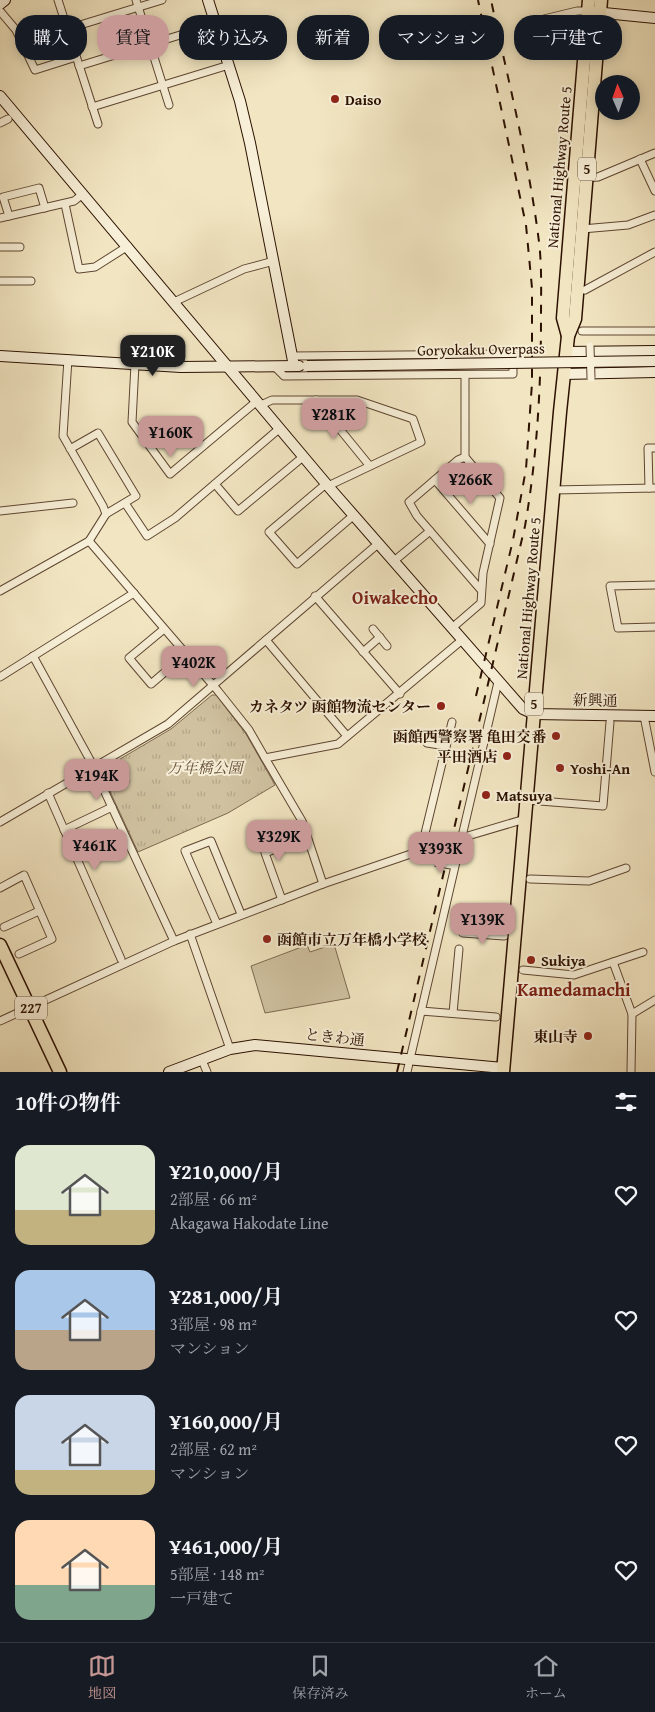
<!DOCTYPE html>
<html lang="ja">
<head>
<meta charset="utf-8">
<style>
	body { margin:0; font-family:"Gentium Book Plus","Noto Serif JP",serif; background:#20242c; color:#f1f3f6; height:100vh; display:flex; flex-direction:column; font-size:19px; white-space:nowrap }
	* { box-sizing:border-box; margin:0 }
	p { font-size:16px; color:#9ea1a6 }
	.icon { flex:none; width:28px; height:28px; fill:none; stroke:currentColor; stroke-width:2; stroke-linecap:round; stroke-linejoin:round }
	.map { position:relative; height:1072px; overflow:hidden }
	.sheet { display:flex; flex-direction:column; background:#171b24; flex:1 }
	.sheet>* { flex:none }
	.hud { position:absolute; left:15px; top:15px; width:625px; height:45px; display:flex; gap:10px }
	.needle { width:32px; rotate:358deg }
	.controls { position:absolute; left:595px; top:75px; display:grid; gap:10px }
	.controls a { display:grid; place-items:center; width:45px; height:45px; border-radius:50%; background:#171b24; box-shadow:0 2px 12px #0003; font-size:25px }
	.price { position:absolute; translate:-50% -42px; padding:0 11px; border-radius:10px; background:#c59692; color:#111; font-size:16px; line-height:32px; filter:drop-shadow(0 1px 2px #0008) }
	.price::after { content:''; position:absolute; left:50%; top:30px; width:15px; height:11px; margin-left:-8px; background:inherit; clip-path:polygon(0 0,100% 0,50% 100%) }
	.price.selected { background:#222; color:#fff }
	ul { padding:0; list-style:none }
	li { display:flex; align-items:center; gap:15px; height:125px; padding:0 15px }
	li span { display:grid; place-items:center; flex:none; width:140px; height:100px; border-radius:15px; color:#555 }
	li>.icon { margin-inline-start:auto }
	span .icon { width:60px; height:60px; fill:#fffc; stroke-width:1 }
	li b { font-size:21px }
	h2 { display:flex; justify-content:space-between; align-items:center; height:60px; padding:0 15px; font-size:21px }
	.chip { padding:0 18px; border-radius:20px; background:#171b24; box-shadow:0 2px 12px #0003; font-size:18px; line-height:45px }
	.chip.selected { background:#c59692; color:#111 }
	.tabs { display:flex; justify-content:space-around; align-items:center; height:70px; border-top:1px solid #363941; background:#171b24; font-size:14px; color:#9ea1a6 }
	.tabs a { display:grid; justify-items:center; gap:2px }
	.tabs .selected { color:#c59692 }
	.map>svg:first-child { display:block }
</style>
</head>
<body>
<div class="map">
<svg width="655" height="1072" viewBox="0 0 655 1072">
	<defs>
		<pattern id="grass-tufts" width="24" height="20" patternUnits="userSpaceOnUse" patternTransform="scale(1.25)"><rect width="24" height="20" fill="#d0c2a1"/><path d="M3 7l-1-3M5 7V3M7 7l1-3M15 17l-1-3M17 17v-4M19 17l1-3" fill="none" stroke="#b3a689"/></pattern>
	</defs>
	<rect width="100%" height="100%" fill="#f2e6c2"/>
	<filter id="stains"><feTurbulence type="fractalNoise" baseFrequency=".004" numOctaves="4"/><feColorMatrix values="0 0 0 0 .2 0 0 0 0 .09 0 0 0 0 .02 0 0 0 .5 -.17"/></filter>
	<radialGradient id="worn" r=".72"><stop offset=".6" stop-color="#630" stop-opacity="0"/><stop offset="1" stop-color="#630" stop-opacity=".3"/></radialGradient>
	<polygon fill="url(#grass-tufts)" stroke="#7e6a51" points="212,695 216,695 246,734 275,785 228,813 138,852 101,772 103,769 171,729"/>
	<polygon fill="#d0c2a1" stroke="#7e6a51" points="334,944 350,998 265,1013 251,966 307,945 310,952"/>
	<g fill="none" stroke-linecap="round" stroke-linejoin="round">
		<defs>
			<g id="street">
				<polyline points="58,0 98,124"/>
				<polyline points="136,0 169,105"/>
				<polyline points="0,11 16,30 35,70 76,57"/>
				<polyline points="67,29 162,0"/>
				<polyline points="586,38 575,37 550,42 544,19 577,11 588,11"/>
				<polyline points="79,66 216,24"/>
				<polyline points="92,107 229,65"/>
				<polyline points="0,123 8,119"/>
				<polyline points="640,159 655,191"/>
				<polyline points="587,178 598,177 655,153"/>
				<polyline points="65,204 79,269 95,267 128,246"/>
				<polyline points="9,216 3,197 39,188 45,208"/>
				<polyline points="0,218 74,201 83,194"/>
				<polyline points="582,229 628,225 655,215"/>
				<polyline points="0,247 20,247"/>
				<polyline points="0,281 31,281"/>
				<polyline points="585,290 655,252"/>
				<polyline points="174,302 244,269 274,261"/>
				<polyline points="582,331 655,331"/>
				<polyline points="68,359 63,436 103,506 106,514 136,496 98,433 70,449"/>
				<polyline points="135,364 132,422 170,474 257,401"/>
				<polyline points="274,366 284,376 513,374 513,354 292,356"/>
				<polyline points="316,400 369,465"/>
				<polyline points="261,405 272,400 357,400 413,419 421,442 328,486"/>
				<polyline points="465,457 458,460 409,502 417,516 481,590"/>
				<polyline points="435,480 490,544"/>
				<polyline points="327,483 269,532 297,564 354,515"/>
				<polyline points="215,484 238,511 304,456"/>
				<polyline points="649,488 648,448 655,448"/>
				<polyline points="553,490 655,488"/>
				<polyline points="125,503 147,536 175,518 280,428"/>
				<polyline points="0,511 73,503"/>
				<polyline points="89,541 218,691 249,730 265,758 338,744 462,640"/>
				<polyline points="394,561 430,531"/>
				<polyline points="655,585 610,586 618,628 655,627"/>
				<polyline points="0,591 89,541 106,514"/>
				<polyline points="315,596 400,694"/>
				<polyline points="452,628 481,603 483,573 500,498 465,457 465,375"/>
				<polyline points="164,629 129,658 151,684 186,654"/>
				<polyline points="373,629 387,646"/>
				<polyline points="266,640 347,736"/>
				<polyline points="363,652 380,637"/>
				<polyline points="33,656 90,760 174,941"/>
				<polyline points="0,677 134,593"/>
				<polyline points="644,716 655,772"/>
				<polyline points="427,743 446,746"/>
				<polyline points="265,758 302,821 323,884"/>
				<polyline points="48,793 121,959"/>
				<polyline points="527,800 603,806 610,722"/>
				<polyline points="0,822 168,724 379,543"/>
				<polyline points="64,830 112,807"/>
				<polyline points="461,838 525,819"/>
				<polyline points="421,850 452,722"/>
				<polyline points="530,879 589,881 626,868"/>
				<polyline points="0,888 24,875 52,939 19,954"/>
				<polyline points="282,900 265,853 307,837"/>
				<polyline points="217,924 185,851 211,841 241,914"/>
				<polyline points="4,927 39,911"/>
				<polyline points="463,933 504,936"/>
				<polyline points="190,934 230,1049"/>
				<polyline points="613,962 643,952"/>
				<polyline points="523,970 574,975 613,962 632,1014 631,1072"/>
				<polyline points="421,1011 496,1017"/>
				<polyline points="453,1013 459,949"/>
				<polyline points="632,1014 655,1000"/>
				<polyline points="0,1021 174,941 323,884 437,845"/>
				<polyline points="204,1065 207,1072"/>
				<polyline points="407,1072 498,682"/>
			</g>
			<g id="secondary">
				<polyline points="208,0 240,101 250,143 294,366"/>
				<polyline points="0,4 5,0"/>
				<polyline points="594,12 655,18"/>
				<polyline points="0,96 328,486 523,709 534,714 655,716"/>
				<polyline points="566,352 655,351"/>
				<polyline points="0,356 181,367 299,366"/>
				<polyline points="564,374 655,372"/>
				<polyline points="169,1072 230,1049 255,1045 503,1068"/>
			</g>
			<g id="highway">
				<polyline points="568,336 563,318 589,0"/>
				<polyline points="0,945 60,1072"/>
				<polyline points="503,1072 560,412 568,336 575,319 601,0"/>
			</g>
		</defs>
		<use href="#street" stroke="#5e4631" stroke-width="9"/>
		<use href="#secondary" stroke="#2c1101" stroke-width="12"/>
		<use href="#highway" stroke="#2c1101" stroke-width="15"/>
		<use href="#street" stroke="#f7efd7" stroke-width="7"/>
		<use href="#secondary" stroke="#f7efd7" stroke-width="10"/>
		<use href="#highway" stroke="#f2e6c2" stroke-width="12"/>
		<g stroke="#2c1101" stroke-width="2" stroke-dasharray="9 9" stroke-linecap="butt">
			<polyline points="476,696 513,540 526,469 532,383 532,288 526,225 478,0"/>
			<path d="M 397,1072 L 525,526 C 537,457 541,388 541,318 C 541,293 542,267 539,242 C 529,161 508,80 491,0"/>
		</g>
		<defs>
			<g id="street-bridge">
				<polyline points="590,346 591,378"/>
				<polyline points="435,862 451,865"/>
			</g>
			<polyline id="secondary-bridge" points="307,366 655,361"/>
		</defs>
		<use href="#street-bridge" stroke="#5e4631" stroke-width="9" stroke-linecap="butt"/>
		<use href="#secondary-bridge" stroke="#2c1101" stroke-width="12" stroke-linecap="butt"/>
		<use href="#street-bridge" stroke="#f7efd7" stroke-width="7"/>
		<use href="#secondary-bridge" stroke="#f7efd7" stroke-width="10"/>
	</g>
	<g fill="#8f2418" stroke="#f7efd7" stroke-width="2">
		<circle cx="335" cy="99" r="5"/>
		<circle cx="441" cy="706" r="5"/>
		<circle cx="556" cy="736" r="5"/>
		<circle cx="507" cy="756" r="5"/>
		<circle cx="560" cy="768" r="5"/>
		<circle cx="486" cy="795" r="5"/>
		<circle cx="267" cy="939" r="5"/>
		<circle cx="531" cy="960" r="5"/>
		<circle cx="588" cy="1036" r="5"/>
	</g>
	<g text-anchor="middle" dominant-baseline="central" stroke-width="4" stroke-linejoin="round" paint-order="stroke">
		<g fill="#f7efd7" stroke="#695441" stroke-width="1">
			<rect x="578" y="157.5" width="18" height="23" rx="4"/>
			<rect x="525" y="692.5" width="18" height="23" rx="4"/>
			<rect x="15" y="996.5" width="32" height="23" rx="4"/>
		</g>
		<g font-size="14" font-weight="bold" fill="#2c1101">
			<text x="587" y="169">5</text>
			<text x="534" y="704">5</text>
			<text x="31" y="1008">227</text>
		</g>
		<g font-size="15" font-weight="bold" fill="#2c1101" stroke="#f7efd7" text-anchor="start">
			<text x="345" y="99">Daiso</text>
			<text x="431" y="706" text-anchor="end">カネタツ 函館物流センター</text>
			<text x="546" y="736" text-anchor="end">函館西警察署 亀田交番</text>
			<text x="497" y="756" text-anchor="end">平田酒店</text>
			<text x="570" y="768">Yoshi-An</text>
			<text x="496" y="795">Matsuya</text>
			<text x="277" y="939">函館市立万年橋小学校</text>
			<text x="541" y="960">Sukiya</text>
			<text x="578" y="1036" text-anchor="end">東山寺</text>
		</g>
		<g font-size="15" fill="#2c1101" stroke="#f7efd7">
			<text transform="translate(559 167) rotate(-85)">National Highway Route 5</text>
			<text transform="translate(481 349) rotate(-1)">Goryokaku Overpass</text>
			<text transform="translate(528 598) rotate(-85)">National Highway Route 5</text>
			<text transform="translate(595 700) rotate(1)">新興通</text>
			<text transform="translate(335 1037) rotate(6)">ときわ通</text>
		</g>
		<g font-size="15" font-style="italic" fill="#654f39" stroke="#f7efd7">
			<text x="205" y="767">万年橋公園</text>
		</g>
		<g font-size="18" font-weight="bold" fill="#7a1f14" stroke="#f7efd7">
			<text x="395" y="597">Oiwakecho</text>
			<text x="574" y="989">Kamedamachi</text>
		</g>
	</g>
	<rect width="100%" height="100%" filter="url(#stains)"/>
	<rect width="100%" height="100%" fill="url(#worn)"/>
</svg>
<div class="controls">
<a><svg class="needle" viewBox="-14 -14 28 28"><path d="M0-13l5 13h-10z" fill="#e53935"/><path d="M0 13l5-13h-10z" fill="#9ea1a6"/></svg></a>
</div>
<b class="price selected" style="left:153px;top:377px">¥210K</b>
<b class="price" style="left:334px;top:440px">¥281K</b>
<b class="price" style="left:171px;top:458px">¥160K</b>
<b class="price" style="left:471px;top:505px">¥266K</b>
<b class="price" style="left:194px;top:688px">¥402K</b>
<b class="price" style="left:97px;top:801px">¥194K</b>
<b class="price" style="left:279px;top:862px">¥329K</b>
<b class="price" style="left:95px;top:871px">¥461K</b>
<b class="price" style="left:441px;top:874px">¥393K</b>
<b class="price" style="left:483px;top:945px">¥139K</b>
<div class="hud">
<a class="chip">購入</a>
<a class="chip selected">賃貸</a>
<a class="chip">絞り込み</a>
<a class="chip">新着</a>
<a class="chip">マンション</a>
<a class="chip">一戸建て</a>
</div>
</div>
<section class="sheet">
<h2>10件の物件<svg class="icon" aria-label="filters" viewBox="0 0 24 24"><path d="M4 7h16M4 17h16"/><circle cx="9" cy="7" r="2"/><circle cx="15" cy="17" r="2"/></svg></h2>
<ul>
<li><span style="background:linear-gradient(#dfe7d0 65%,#c2b280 0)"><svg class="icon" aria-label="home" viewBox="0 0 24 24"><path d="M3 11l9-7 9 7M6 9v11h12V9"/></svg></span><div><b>¥210,000/月</b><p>2部屋 · 66 m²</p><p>Akagawa Hakodate Line</p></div><svg class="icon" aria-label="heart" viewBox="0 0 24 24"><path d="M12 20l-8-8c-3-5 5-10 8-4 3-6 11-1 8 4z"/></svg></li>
<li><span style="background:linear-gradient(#a9c7e8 60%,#b9a48a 0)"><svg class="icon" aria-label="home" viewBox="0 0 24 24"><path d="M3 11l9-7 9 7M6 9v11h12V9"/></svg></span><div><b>¥281,000/月</b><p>3部屋 · 98 m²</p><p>マンション</p></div><svg class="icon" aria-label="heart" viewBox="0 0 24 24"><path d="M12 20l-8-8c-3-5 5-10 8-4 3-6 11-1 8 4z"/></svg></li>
<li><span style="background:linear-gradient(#c9d6e8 75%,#c2b280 0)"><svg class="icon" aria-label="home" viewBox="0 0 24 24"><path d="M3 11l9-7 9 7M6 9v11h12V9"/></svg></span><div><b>¥160,000/月</b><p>2部屋 · 62 m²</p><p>マンション</p></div><svg class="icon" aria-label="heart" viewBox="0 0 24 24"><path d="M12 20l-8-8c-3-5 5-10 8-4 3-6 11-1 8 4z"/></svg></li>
<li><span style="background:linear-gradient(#ffd9b3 65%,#7fa58c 0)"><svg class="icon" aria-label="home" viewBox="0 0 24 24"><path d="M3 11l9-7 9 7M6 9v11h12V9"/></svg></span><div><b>¥461,000/月</b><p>5部屋 · 148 m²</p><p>一戸建て</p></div><svg class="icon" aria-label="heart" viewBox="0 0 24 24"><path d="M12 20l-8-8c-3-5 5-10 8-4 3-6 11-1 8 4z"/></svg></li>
</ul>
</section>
<nav class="tabs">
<a class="selected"><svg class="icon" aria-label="map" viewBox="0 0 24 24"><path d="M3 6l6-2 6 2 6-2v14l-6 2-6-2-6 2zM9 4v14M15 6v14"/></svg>地図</a>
<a><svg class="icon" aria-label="saved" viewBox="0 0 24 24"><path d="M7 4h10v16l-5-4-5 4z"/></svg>保存済み</a>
<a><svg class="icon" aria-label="home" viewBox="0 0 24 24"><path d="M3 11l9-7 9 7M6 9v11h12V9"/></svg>ホーム</a>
</nav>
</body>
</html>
